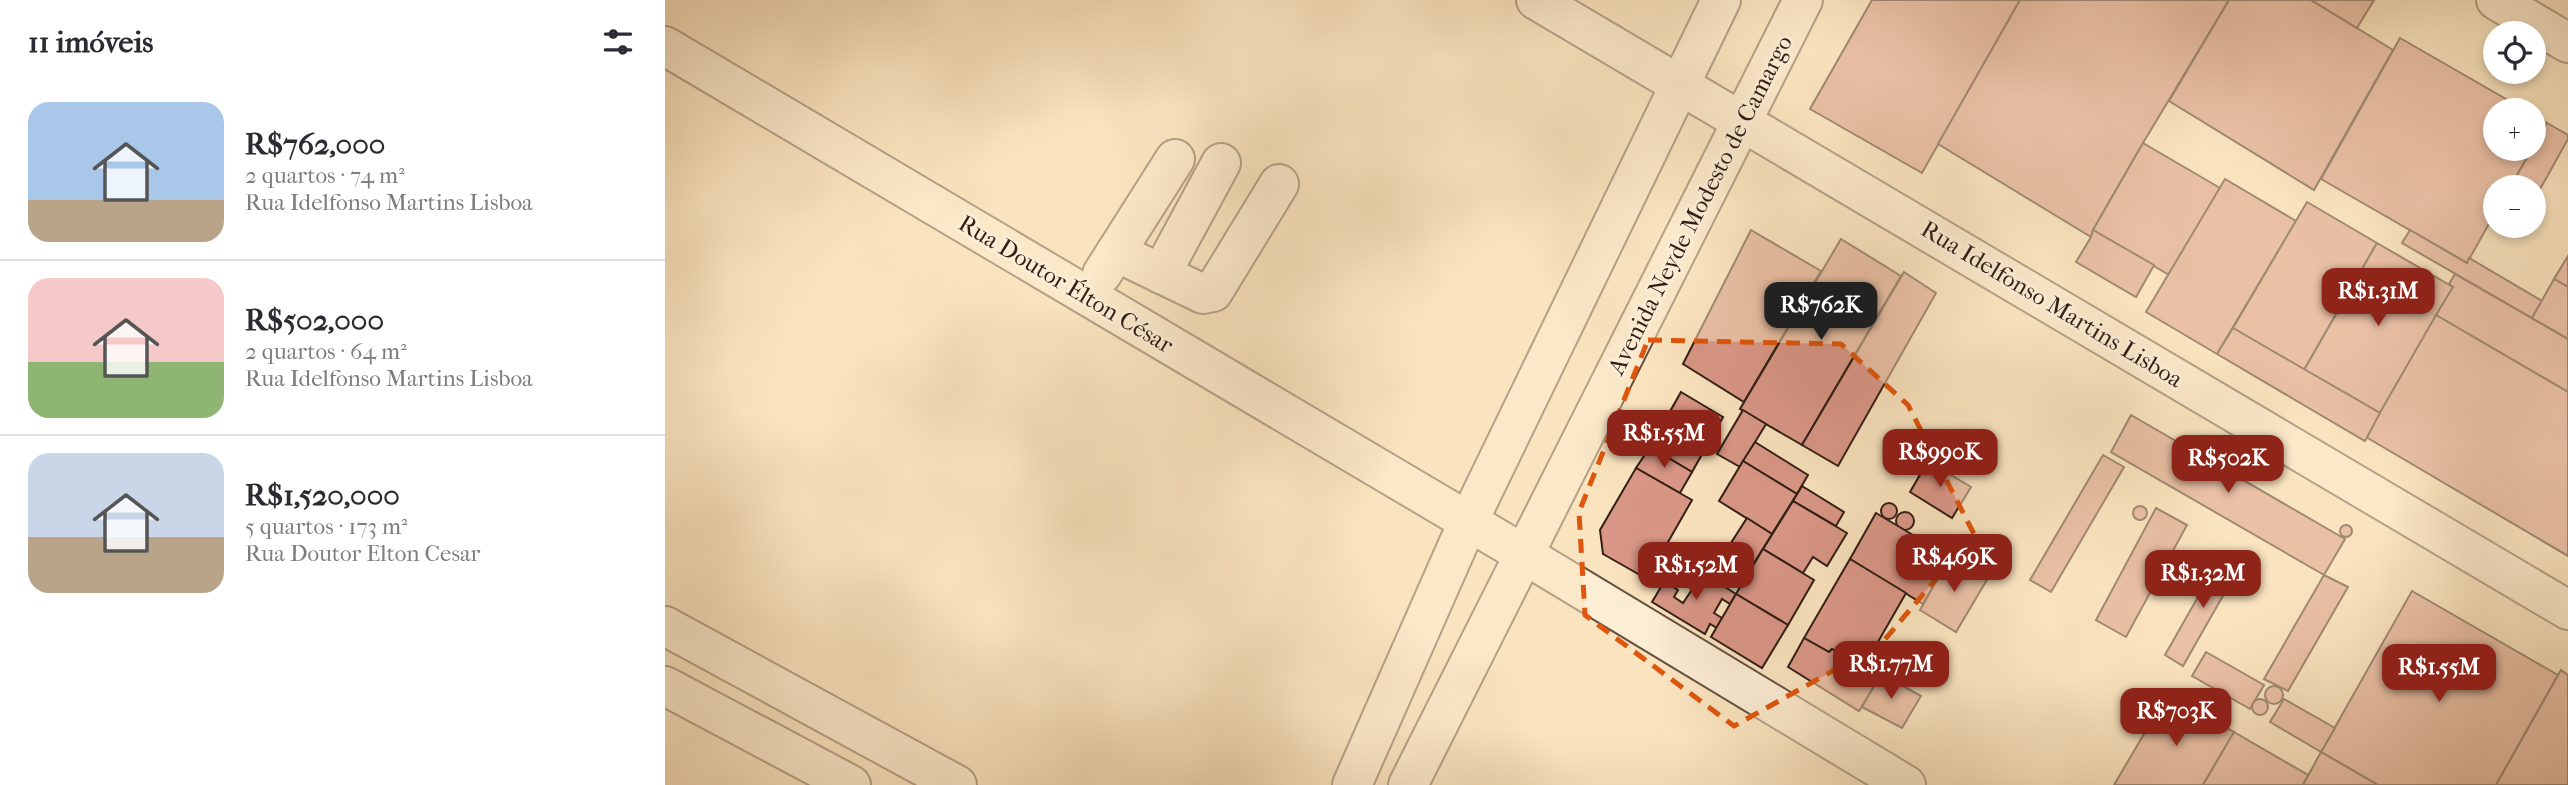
<!DOCTYPE html>
<html lang="pt">
<head>
<meta charset="utf-8">
<style>
	body { margin:0; font-family:"IM FELL French Canon",serif; background:#f2f2f3; color:#2b2b33; height:100vh; display:flex; flex-direction:column; font-size:26px; white-space:nowrap }
	* { box-sizing:border-box; margin:0 }
	p { font-size:23px; color:#7c7c81 }
	.icon { flex:none; width:38px; height:38px; fill:none; stroke:currentColor; stroke-width:2; stroke-linecap:round; stroke-linejoin:round }
	.map { position:relative; flex:1; overflow:hidden }
	.details { display:flex; flex-direction:column; background:#fff; width:665px }
	.details>* { flex:none }
	.controls { position:absolute; left:1818px; top:21px; display:grid; gap:14px }
	.controls a { display:grid; place-items:center; width:63px; height:63px; border-radius:50%; background:#fff; box-shadow:0 4px 10px #0003; font-size:35px }
	.price { position:absolute; translate:-50% -60px; padding:0 16px; border-radius:14px; background:#8f2418; color:#fff; font-size:23px; line-height:46px; filter:drop-shadow(0 2px 4px #0008) }
	.price::after { content:''; position:absolute; left:50%; top:42px; width:21px; height:16px; margin-left:-10px; background:inherit; clip-path:polygon(0 0,100% 0,50% 100%) }
	.price.active { background:#222; color:#fff }
	ul { padding:0; list-style:none }
	li { display:flex; align-items:center; gap:21px; height:175px; padding:0 28px }
	li+li { border-top:2px solid #e1e1e2 }
	li span { display:grid; place-items:center; flex:none; width:196px; height:140px; border-radius:21px; color:#555 }
	li>.icon { margin-inline-start:auto }
	span .icon { width:84px; height:84px; fill:#fffc; stroke-width:1 }
	li b { font-size:30px }
	h2 { display:flex; justify-content:space-between; align-items:center; height:84px; padding:0 28px; font-size:30px }
	main { display:flex; flex:1; min-height:0 }
	.map>svg:first-child { display:block }
</style>
</head>
<body>
<main>
<section class="details">
<h2>11 imóveis<svg class="icon" aria-label="filters" viewBox="0 0 24 24"><path d="M4 7h16M4 17h16"/><circle cx="9" cy="7" r="2"/><circle cx="15" cy="17" r="2"/></svg></h2>
<ul>
<li><span style="background:linear-gradient(#a9c7e8 70%,#b9a48a 0)"><svg class="icon" aria-label="home" viewBox="0 0 24 24"><path d="M3 11l9-7 9 7M6 9v11h12V9"/></svg></span><div><b>R$762,000</b><p>2 quartos · 74 m²</p><p>Rua Idelfonso Martins Lisboa</p></div></li>
<li><span style="background:linear-gradient(#f6c9c9 60%,#8fb573 0)"><svg class="icon" aria-label="home" viewBox="0 0 24 24"><path d="M3 11l9-7 9 7M6 9v11h12V9"/></svg></span><div><b>R$502,000</b><p>2 quartos · 64 m²</p><p>Rua Idelfonso Martins Lisboa</p></div></li>
<li><span style="background:linear-gradient(#c9d6e8 60%,#b9a48a 0)"><svg class="icon" aria-label="home" viewBox="0 0 24 24"><path d="M3 11l9-7 9 7M6 9v11h12V9"/></svg></span><div><b>R$1,520,000</b><p>5 quartos · 173 m²</p><p>Rua Doutor Elton Cesar</p></div></li>
</ul>
</section>
<div class="map">
<svg width="1903" height="785" viewBox="0 0 1903 785">
	<rect width="100%" height="100%" fill="#fae4bf"/>
	<filter id="stains"><feTurbulence type="fractalNoise" baseFrequency=".00286" numOctaves="4"/><feColorMatrix values="0 0 0 0 .2 0 0 0 0 .09 0 0 0 0 .02 0 0 0 .5 -.17"/></filter>
	<radialGradient id="worn" r=".72"><stop offset=".6" stop-color="#630" stop-opacity="0"/><stop offset="1" stop-color="#630" stop-opacity=".3"/></radialGradient>
	<g fill="#da9787" stroke="#321e15" stroke-width="2">
		<polygon points="1207,0 1355,0 1257,173 1145,109"/>
		<polygon points="1355,0 1564,0 1478,143 1428,230 1426,237 1273,144"/>
		<polygon points="1564,0 1646,0 1728,50 1649,190 1504,101"/>
		<polygon points="1646,0 1709,0 1692,28"/>
		<polygon points="1735,38 1860,110 1830,110 1830,149 1867,149 1845,187 1830,187 1830,213 1802,263 1656,179"/>
		<polygon points="1869,115 1882,123 1869,145"/>
		<polygon points="1882,123 1903,135 1903,139 1874,191 1851,177"/>
		<polygon points="1478,143 1555,188 1504,275 1428,230"/>
		<polygon points="1560,179 1631,221 1552,354 1481,312"/>
		<polygon points="1642,202 1712,243 1639,370 1568,328"/>
		<polygon points="1086,230 1156,271 1079,402 1018,364"/>
		<polygon points="1428,230 1489,265 1471,297 1411,262 1426,237"/>
		<polygon points="1745,230 1802,263 1804,258 1877,301 1867,318 1737,243"/>
		<polygon points="1176,239 1236,276 1137,445 1075,409"/>
		<polygon points="1712,243 1788,287 1715,413 1639,370"/>
		<polygon points="1903,256 1903,287 1889,279"/>
		<polygon points="1239,272 1271,293 1173,466 1137,445"/>
		<polygon points="1790,274 1903,339 1903,392 1771,315 1788,287 1784,284"/>
		<polygon points="1889,279 1903,287 1903,339 1867,318"/>
		<polygon points="1771,315 1903,392 1903,556 1701,437"/>
		<polygon points="1568,328 1715,413 1700,441 1552,354"/>
		<polygon points="1016,392 1058,417 1027,472 985,447"/>
		<polygon points="1078,410 1101,424 1075,467 1052,454"/>
		<polygon points="1466,415 1680,539 1659,575 1446,452"/>
		<polygon points="1090,442 1143,475 1132,494 1078,461"/>
		<polygon points="985,447 1027,472 1015,493 971,468"/>
		<polygon points="1438,455 1459,467 1386,592 1365,580"/>
		<polygon points="1078,461 1132,494 1107,534 1054,501"/>
		<polygon points="1263,461 1306,487 1287,518 1245,492"/>
		<polygon points="971,468 1027,500 982,579 938,554 935,530"/>
		<polygon points="1137,486 1179,512 1171,526 1128,501"/>
		<polygon points="1128,501 1182,533 1162,566 1148,557 1138,573 1098,549"/>
		<circle cx="1224" cy="511" r="8"/>
		<circle cx="1475" cy="513" r="7"/>
		<polygon points="1491,508 1522,525 1461,637 1431,620"/>
		<circle cx="1240" cy="521" r="9"/>
		<polygon points="1211,513 1285,557 1258,604 1185,559"/>
		<polygon points="1082,518 1107,534 1083,573 1057,557"/>
		<circle cx="1681" cy="531" r="6"/>
		<polygon points="1098,549 1149,580 1123,625 1071,594"/>
		<polygon points="1558,553 1576,564 1518,666 1500,655"/>
		<polygon points="1285,557 1323,578 1291,632 1255,610"/>
		<polygon points="1185,559 1241,593 1198,668 1167,649 1164,652 1139,638"/>
		<polygon points="1033,570 1071,594 1065,604 1057,599 1049,613 1057,618 1052,628 1045,624 1040,634 987,602 999,582 1013,590 1009,597 1018,603 1028,588 1023,585"/>
		<polygon points="1659,575 1683,587 1623,691 1599,679"/>
		<polygon points="1747,591 1893,675 1831,785 1713,785 1656,752"/>
		<polygon points="1071,594 1123,625 1097,668 1046,637"/>
		<polygon points="1139,638 1164,652 1167,649 1214,678 1194,711 1123,667"/>
		<polygon points="1541,652 1599,685 1585,709 1527,676"/>
		<polygon points="1896,670 1903,675 1903,785 1831,785"/>
		<polygon points="1216,674 1256,696 1237,728 1197,707"/>
		<circle cx="1609" cy="695" r="9"/>
		<polygon points="1503,693 1569,732 1538,785 1449,785"/>
		<polygon points="1619,699 1670,728 1656,752 1605,722"/>
		<circle cx="1595" cy="707" r="8"/>
		<polygon points="1569,732 1643,775 1638,785 1538,785"/>
		<polygon points="1656,752 1713,785 1638,785"/>
	</g>
	<g fill="none" stroke-linecap="round" stroke-linejoin="round">
		<defs>
			<g id="minor">
				<polyline points="871,0 1903,610"/>
				<polyline points="1831,0 1903,43"/>
				<polyline points="0,46 860,555 1241,785"/>
				<polyline points="451,252 538,294 548,292 614,184"/>
				<polyline points="437,274 510,159"/>
				<polyline points="496,274 556,163"/>
				<polyline points="0,626 292,785"/>
				<polyline points="0,686 186,785"/>
				<polyline points="687,785 803,522 1056,0"/>
				<polyline points="743,785 1138,0"/>
			</g>
		</defs>
		<use href="#minor" stroke="#645040" stroke-width="42"/>
		<use href="#minor" stroke="#fcedd5" stroke-width="38"/>
	</g>
	<path d="M0 0H1903V785H0ZM 983,340 L 1176,344 L 1243,405 L 1309,534 L 1216,644 L 1069,726 L 920,615 L 914,512 Z" fill="#fae4bf" fill-opacity=".55" fill-rule="evenodd"/>
	<path fill="none" stroke="#df560c" stroke-width="5" stroke-dasharray="14 9" stroke-linejoin="round" d="M 983,340 L 1176,344 L 1243,405 L 1309,534 L 1216,644 L 1069,726 L 920,615 L 914,512 Z"/>
	<g text-anchor="middle" dominant-baseline="central" stroke-width="6" stroke-linejoin="round" paint-order="stroke">
		<g font-size="24" fill="#321e15" stroke="#fcedd5">
			<text transform="translate(1035 205) rotate(-63)">Avenida Neyde Modesto de Camargo</text>
			<text transform="translate(401 284) rotate(31)">Rua Doutor Élton César</text>
			<text transform="translate(1387 304) rotate(31)">Rua Idelfonso Martins Lisboa</text>
		</g>
	</g>
	<rect width="100%" height="100%" filter="url(#stains)"/>
	<rect width="100%" height="100%" fill="url(#worn)"/>
</svg>
<div class="controls">
<a><svg class="icon" aria-label="locate" viewBox="0 0 24 24"><circle cx="12" cy="12" r="6"/><path d="M12 2v4M12 18v4M2 12h4M18 12h4"/></svg></a>
<a>+</a>
<a>−</a>
</div>
<b class="price" style="left:1713px;top:328px">R$1.31M</b>
<b class="price active" style="left:1156px;top:342px">R$762K</b>
<b class="price" style="left:999px;top:470px">R$1.55M</b>
<b class="price" style="left:1275px;top:489px">R$990K</b>
<b class="price" style="left:1563px;top:495px">R$502K</b>
<b class="price" style="left:1289px;top:594px">R$469K</b>
<b class="price" style="left:1031px;top:602px">R$1.52M</b>
<b class="price" style="left:1538px;top:610px">R$1.32M</b>
<b class="price" style="left:1226px;top:701px">R$1.77M</b>
<b class="price" style="left:1774px;top:704px">R$1.55M</b>
<b class="price" style="left:1511px;top:748px">R$703K</b>
</div>
</main>
</body>
</html>
